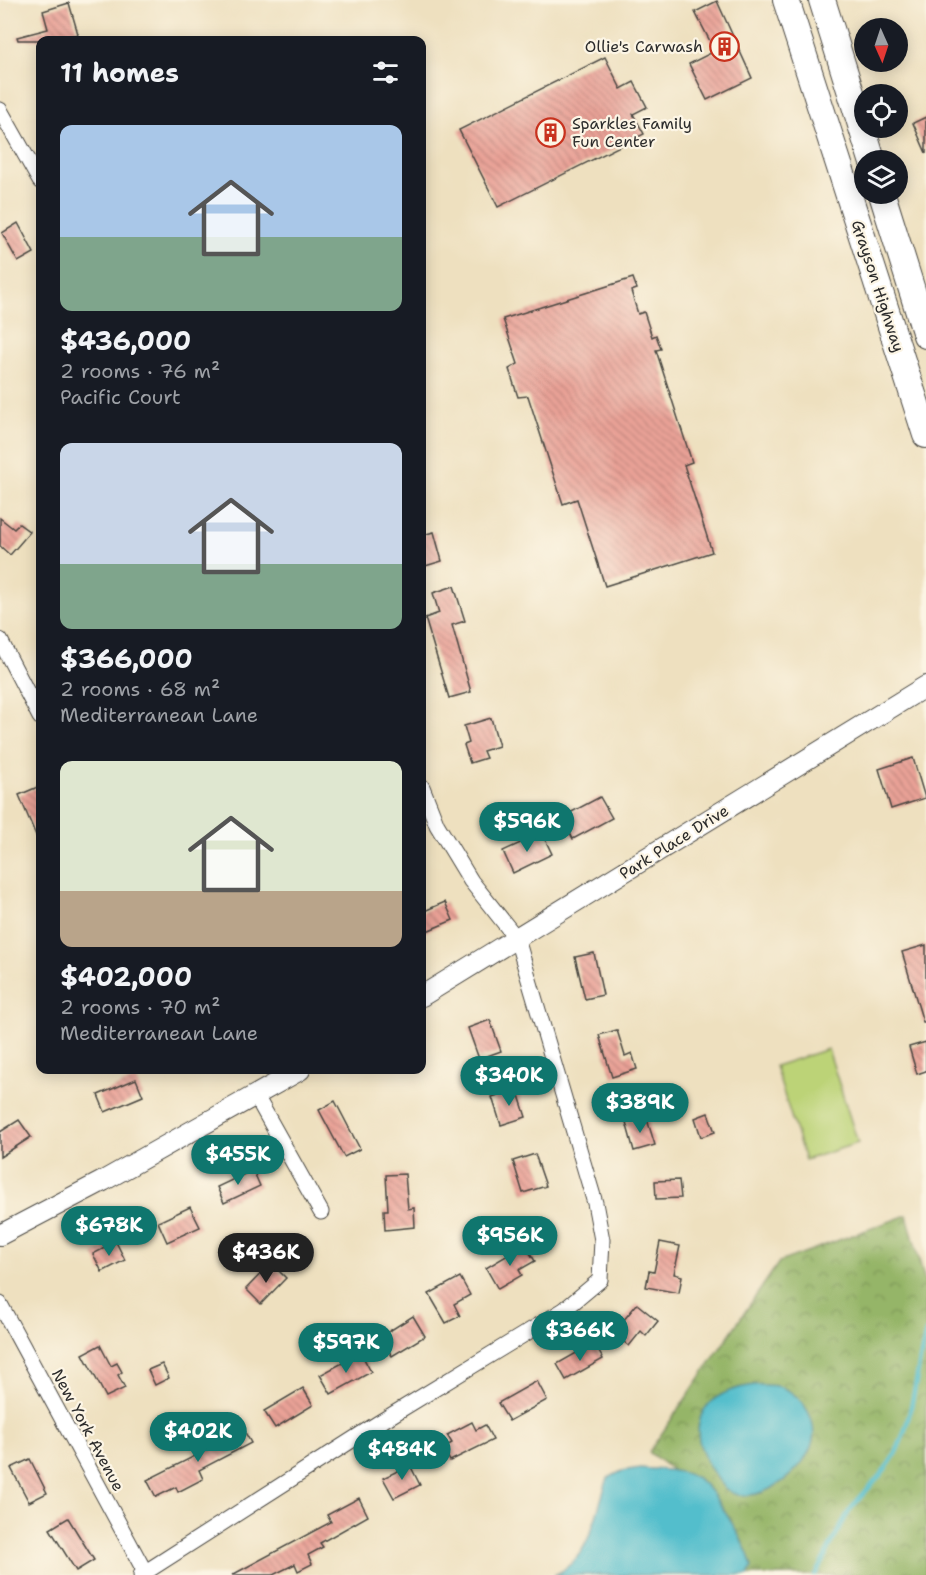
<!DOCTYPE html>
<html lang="en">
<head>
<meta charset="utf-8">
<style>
	body { margin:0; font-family:"Shantell Sans",sans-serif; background:#20242c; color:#f1f3f6; height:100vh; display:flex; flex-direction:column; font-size:22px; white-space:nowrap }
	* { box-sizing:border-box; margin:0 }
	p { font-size:20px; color:#9ea1a6 }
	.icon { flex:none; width:33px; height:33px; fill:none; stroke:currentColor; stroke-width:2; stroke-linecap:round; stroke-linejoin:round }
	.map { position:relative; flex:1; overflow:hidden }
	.sheet { position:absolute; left:36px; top:36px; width:390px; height:1038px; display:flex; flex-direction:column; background:#171b24; border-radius:12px; box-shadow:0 3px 15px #0003 }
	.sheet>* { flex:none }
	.needle { width:39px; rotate:177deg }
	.tools { position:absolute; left:854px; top:18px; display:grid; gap:12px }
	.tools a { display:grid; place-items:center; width:54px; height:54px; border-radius:50%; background:#171b24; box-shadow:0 3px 15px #0003; font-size:30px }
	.price { position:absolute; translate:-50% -51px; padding:0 14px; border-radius:21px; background:#0f766e; color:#fff; font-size:20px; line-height:39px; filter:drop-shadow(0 2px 3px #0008) }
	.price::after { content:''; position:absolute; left:50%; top:36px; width:18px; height:14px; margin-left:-9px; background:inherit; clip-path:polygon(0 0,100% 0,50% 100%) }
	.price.current { background:#222; color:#fff }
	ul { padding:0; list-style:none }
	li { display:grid; align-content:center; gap:12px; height:318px; padding:0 24px }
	li span { display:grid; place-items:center; height:186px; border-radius:12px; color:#555 }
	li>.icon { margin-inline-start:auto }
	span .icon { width:108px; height:108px; fill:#fffc; stroke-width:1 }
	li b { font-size:26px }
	h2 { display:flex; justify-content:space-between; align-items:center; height:72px; padding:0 24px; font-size:26px }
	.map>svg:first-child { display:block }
</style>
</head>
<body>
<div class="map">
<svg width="926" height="1575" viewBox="0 0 926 1575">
	<defs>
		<pattern id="forest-crowns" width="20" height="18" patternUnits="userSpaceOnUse" patternTransform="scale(1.5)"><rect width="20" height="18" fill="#95b568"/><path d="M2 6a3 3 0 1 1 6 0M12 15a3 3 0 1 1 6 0" fill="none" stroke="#7a9356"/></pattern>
		<pattern id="building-back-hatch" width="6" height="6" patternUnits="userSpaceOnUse" patternTransform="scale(1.5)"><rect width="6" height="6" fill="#eaa297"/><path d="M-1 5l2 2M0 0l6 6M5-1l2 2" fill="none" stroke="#be847b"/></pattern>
	</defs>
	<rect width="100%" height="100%" fill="#fcf5e5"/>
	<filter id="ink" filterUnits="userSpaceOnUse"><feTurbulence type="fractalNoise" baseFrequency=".0167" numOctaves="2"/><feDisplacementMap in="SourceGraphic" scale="12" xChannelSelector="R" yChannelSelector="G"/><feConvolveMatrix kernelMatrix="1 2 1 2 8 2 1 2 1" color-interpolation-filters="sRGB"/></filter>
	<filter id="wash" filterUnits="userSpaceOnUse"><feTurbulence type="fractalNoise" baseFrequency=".008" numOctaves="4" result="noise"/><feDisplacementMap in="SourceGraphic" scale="24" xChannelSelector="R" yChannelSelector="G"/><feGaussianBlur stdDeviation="1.35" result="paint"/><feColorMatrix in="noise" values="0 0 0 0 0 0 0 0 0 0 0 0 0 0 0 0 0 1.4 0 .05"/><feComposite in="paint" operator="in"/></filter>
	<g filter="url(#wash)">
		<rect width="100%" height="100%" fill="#eee0bf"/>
		<polygon fill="url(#forest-crowns)" stroke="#60704a" stroke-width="1.5" points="907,1215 926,1285 926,1575 749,1575 748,1567 716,1504 649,1452 779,1262"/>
		<polygon fill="#bcd377" stroke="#747f51" stroke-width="1.5" points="828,1049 858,1143 805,1160 775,1066"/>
		<g fill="#52becc" stroke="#3e747c" stroke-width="1.5">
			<path d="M 754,1385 C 763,1385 772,1384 781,1387 C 804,1396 820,1423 811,1447 C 801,1474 754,1510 726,1489 C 686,1444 684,1395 754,1385 Z"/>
			<path d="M 640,1468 C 659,1470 678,1469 695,1477 C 713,1486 748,1547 752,1567 L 748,1575 L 554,1575 C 592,1558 595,1513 608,1478 L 622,1471 Z"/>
		</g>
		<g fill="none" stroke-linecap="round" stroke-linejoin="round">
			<path stroke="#52becc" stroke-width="4.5" d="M 815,1575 C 827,1554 837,1531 850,1510 C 865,1489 887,1473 898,1448 C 914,1412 916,1371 926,1332"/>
		</g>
		<g id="blocks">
			<g fill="url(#building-back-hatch)">
				<polygon points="717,1 752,78 707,100 689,64 715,51 695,12"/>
				<polygon points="69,3 78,34 56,40 18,40 17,37 48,29 43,11"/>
				<polygon points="605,57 621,89 634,82 647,107 633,114 644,134 498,207 459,130"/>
				<polygon points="926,117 926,153 913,123"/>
				<polygon points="18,223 34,253 18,262 2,233"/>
				<polygon points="633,278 637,289 631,291 638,314 644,312 652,337 656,335 661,349 656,350 692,462 684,465 712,552 605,586 577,499 563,504 528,396 518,397 509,369 518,364 503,319"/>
				<polygon points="0,518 14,529 19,524 30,532 10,555 0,546"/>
				<polygon points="434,532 442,561 422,567 422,535"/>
				<polygon points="454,586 465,621 452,625 471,692 449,698 425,618 439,613 433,593"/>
				<polygon points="491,718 499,746 483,751 486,758 470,763 464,745 469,743 464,726"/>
				<polygon points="913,758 925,798 891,809 879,769"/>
				<polygon points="40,786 40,845 19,795"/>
				<polygon points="600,797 612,818 573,839 562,817"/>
				<polygon points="542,833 552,854 513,873 503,851"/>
				<polygon points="445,902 453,920 422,933 422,912"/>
				<polygon points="926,945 926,1022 923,1022 902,952"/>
				<polygon points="594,953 603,995 585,999 575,957"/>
				<polygon points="490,1020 501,1051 479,1059 468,1028"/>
				<polygon points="617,1030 625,1056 632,1053 637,1069 612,1077 599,1035"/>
				<polygon points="926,1042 926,1071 917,1074 909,1047"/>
				<polygon points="136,1079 143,1096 105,1112 98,1095"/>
				<polygon points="517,1089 526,1117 501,1125 492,1097"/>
				<polygon points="335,1101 360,1149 344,1157 319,1110"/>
				<polygon points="708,1113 715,1132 701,1137 695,1118"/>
				<polygon points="646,1116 655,1145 634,1151 626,1122"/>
				<polygon points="19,1120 31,1137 0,1157 0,1132"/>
				<polygon points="535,1154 546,1186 523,1193 513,1161"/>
				<polygon points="253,1170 260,1186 224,1203 217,1187"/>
				<polygon points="405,1174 408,1209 414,1208 415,1227 385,1230 384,1210 388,1210 386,1175"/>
				<polygon points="679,1180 681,1198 656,1199 655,1181"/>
				<polygon points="190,1207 200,1227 167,1242 158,1222"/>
				<polygon points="116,1242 125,1260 102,1272 93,1254"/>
				<polygon points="660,1242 680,1246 674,1274 682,1276 679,1293 646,1287 649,1271 654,1272"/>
				<polygon points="525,1245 535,1261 519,1270 522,1275 498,1289 486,1268"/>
				<polygon points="271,1263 286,1278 261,1304 246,1289"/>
				<polygon points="460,1277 470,1295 454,1304 460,1316 446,1323 429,1294"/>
				<polygon points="637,1304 658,1321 646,1336 641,1331 629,1346 613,1333"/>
				<polygon points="413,1316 425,1336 392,1356 380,1337"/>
				<polygon points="594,1343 603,1359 566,1380 557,1364"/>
				<polygon points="100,1345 111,1366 117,1363 122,1372 118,1375 125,1388 106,1397 83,1354"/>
				<polygon points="361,1353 371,1372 331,1394 320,1375"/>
				<polygon points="162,1364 169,1378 155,1385 148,1370"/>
				<polygon points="537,1381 547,1400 509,1421 498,1403"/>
				<polygon points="303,1388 313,1405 275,1428 264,1411"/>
				<polygon points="472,1422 476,1430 485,1425 493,1440 450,1461 443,1448 452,1443 447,1435"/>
				<polygon points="241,1425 251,1443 199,1470 203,1479 178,1492 176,1487 156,1497 147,1480 211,1448 209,1444"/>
				<polygon points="30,1459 47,1493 29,1502 11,1468"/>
				<polygon points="410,1465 420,1485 394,1498 383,1478"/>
				<polygon points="359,1498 368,1516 320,1543 323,1547 308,1555 312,1564 298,1571 295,1564 273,1575 232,1575 331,1522 327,1515"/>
				<polygon points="68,1518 94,1560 76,1571 50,1529"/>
			</g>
		</g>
	</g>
	<g filter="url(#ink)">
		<use href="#blocks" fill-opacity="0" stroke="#484641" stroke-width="1.5"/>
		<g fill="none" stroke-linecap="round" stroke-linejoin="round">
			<defs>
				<g id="minor">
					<polyline points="0,110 40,181"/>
					<polyline points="0,640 40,717"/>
					<polyline points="256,1096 321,1212"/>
					<polyline points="0,1304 145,1572"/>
					<polyline points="141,1575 377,1424 564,1310 600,1280 602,1240 595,1203 517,939 471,881 437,825 422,787"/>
				</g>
				<g id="tertiary">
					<polyline points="422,996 926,686"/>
					<polyline points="0,1235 103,1181 300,1070"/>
				</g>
				<g id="primary">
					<polyline points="786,0 926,435"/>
					<polyline points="822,0 872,160"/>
					<polyline points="882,194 926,335"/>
				</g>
			</defs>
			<use href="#minor" stroke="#484641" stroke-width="17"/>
			<use href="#tertiary" stroke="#484641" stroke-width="22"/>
			<use href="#primary" stroke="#484641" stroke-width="28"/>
			<use href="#minor" stroke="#fff" stroke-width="15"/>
			<use href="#tertiary" stroke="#fff" stroke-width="20"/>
			<use href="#primary" stroke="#fff" stroke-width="26"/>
		</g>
	</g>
	<defs>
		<symbol id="building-ring" viewBox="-11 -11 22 22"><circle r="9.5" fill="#fcf5e5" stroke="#c8321e" stroke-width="1.5"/><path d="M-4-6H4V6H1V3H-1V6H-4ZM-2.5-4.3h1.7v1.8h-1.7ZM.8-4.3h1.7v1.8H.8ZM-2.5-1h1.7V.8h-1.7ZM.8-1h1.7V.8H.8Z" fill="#c8321e"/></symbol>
	</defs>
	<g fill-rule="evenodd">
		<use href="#building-ring" x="708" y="30" width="33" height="33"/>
		<use href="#building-ring" x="534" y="116" width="33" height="33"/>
	</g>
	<g text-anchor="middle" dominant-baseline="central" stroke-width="4.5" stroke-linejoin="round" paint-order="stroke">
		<g font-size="16" fill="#2b2b2b" stroke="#fcf5e5" text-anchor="end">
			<text x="703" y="46">Ollie's Carwash</text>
			<text x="572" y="123" text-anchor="start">Sparkles Family<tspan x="572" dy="18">Fun Center</tspan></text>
		</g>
		<g font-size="16" fill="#2b2b2b" stroke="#fcf5e5">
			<text transform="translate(878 286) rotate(72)">Grayson Highway</text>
			<text transform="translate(674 842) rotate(-32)">Park Place Drive</text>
			<text transform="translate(88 1430) rotate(62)">New York Avenue</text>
		</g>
	</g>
</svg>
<div class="tools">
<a><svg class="needle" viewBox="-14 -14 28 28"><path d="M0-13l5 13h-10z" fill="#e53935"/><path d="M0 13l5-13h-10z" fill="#9ea1a6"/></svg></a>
<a><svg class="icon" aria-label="locate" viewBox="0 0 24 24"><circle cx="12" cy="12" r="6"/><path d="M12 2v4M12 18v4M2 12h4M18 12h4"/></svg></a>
<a><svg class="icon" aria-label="layers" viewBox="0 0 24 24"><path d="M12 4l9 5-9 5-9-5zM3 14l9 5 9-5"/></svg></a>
</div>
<b class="price" style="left:527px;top:853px">$596K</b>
<b class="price" style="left:509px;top:1107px">$340K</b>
<b class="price" style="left:640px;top:1134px">$389K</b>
<b class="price" style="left:238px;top:1186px">$455K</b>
<b class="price" style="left:109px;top:1257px">$678K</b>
<b class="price" style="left:510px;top:1267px">$956K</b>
<b class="price current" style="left:266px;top:1284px">$436K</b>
<b class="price" style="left:580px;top:1362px">$366K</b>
<b class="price" style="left:346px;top:1374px">$597K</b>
<b class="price" style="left:198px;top:1463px">$402K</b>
<b class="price" style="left:402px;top:1481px">$484K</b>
<section class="sheet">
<h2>11 homes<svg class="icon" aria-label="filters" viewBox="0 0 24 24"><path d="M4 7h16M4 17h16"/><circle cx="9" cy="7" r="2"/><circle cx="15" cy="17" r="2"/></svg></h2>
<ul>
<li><span style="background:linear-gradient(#a9c7e8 60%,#7fa58c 0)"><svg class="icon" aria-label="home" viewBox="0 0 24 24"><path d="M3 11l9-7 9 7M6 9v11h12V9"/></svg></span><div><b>$436,000</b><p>2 rooms · 76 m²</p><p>Pacific Court</p></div></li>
<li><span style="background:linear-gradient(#c9d6e8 65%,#7fa58c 0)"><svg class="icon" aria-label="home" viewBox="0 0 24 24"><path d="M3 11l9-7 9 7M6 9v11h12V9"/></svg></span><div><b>$366,000</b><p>2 rooms · 68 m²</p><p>Mediterranean Lane</p></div></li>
<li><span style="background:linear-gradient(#dfe7d0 70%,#b9a48a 0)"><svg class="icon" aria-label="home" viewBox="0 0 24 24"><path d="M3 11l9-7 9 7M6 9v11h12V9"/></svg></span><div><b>$402,000</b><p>2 rooms · 70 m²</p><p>Mediterranean Lane</p></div></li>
</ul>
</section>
</div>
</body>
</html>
